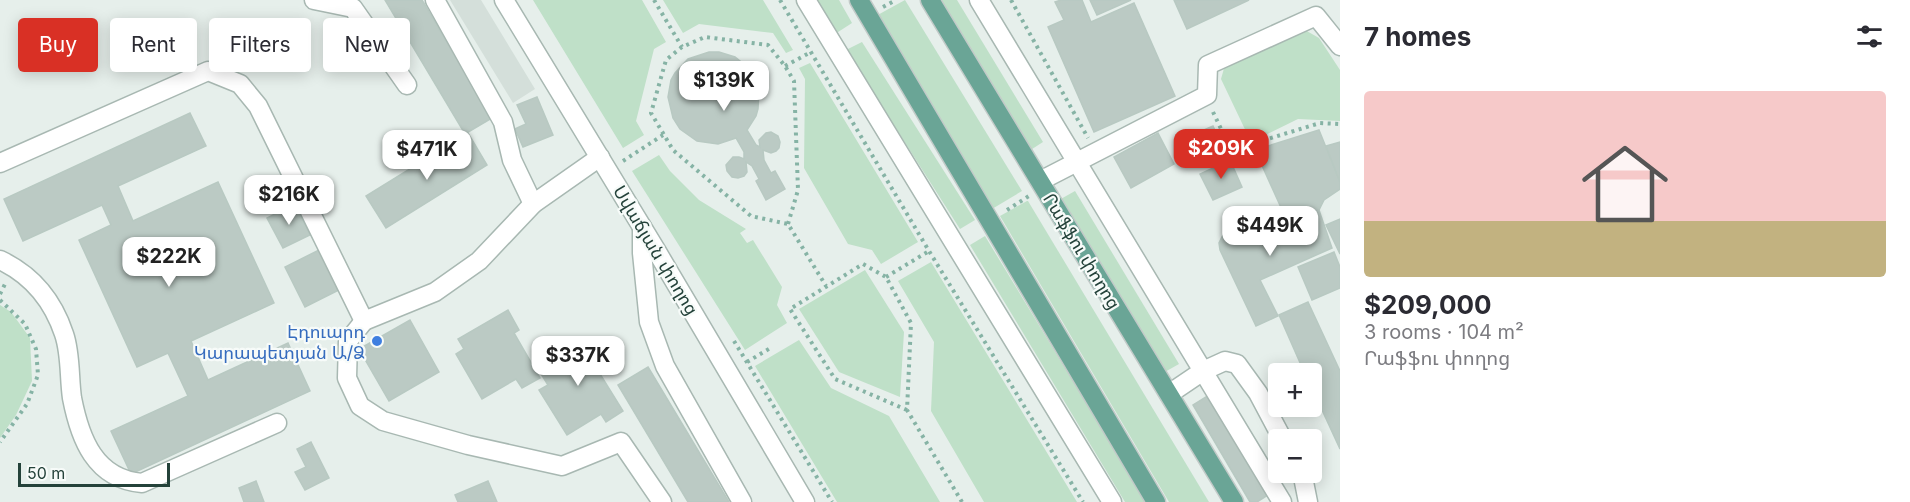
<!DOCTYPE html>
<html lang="en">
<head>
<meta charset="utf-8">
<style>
	body { margin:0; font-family:Inter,"Noto Sans Armenian",sans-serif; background:#f7f7f7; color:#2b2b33; height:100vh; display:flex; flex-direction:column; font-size:22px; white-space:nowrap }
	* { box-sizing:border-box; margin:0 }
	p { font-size:20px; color:#7c7c81 }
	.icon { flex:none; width:33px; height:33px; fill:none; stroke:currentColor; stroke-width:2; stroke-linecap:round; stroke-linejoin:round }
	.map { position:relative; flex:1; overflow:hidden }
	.sheet { display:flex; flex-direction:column; background:#fff; width:570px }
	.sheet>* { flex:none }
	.banner { position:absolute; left:18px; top:18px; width:570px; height:54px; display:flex; gap:12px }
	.tools { position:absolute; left:1268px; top:363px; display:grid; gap:12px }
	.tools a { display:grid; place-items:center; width:54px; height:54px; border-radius:6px; background:#fff; box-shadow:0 3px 15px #0003; font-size:30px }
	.scale { position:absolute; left:18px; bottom:15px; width:152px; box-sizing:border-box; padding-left:6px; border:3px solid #24423a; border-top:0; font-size:16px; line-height:21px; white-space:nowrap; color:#24423a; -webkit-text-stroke:4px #f7fbf9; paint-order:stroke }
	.price { position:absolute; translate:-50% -51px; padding:0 14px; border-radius:12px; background:#fff; color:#222; font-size:20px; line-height:39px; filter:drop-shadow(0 2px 3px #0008) }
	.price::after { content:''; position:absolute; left:50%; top:36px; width:18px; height:14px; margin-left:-9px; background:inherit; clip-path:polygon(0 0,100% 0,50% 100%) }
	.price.active { background:#d93025; color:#fff }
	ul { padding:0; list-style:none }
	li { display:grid; align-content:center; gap:12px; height:318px; padding:0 24px }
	li span { display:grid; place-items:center; height:186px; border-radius:6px; color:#555 }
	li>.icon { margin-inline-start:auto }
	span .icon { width:108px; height:108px; fill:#fffc; stroke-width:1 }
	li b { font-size:26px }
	h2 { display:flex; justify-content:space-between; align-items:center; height:72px; padding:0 24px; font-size:26px }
	.chip { padding:0 21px; border-radius:6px; background:#fff; box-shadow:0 3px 15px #0003; font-size:21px; line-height:54px }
	.chip.active { background:#d93025; color:#fff }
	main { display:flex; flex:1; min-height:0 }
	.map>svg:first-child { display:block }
</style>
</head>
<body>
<main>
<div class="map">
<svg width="1340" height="502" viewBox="0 0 1340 502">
	<rect width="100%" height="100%" fill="#e6efeb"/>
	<polygon fill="#d4dfda" points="450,0 481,0 535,89 513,103"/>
	<g fill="#bfe0c8">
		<polygon points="533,0 642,0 666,42 654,49 636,121 644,135 623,148"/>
		<polygon points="663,0 763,0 793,50 786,53 773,33 699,24 683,33"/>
		<polygon points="815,0 839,0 852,23 835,34"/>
		<polygon points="905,0 1022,191 992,209 874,17"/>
		<polygon points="938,0 957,0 1043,142 1029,151"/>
		<polygon points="1305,30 1319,38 1340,70 1340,121 1298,119 1251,142 1221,79 1225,65"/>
		<polygon points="862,42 975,220 960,229 846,50"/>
		<polygon points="810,63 918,242 881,264 872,250 848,244 804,168 805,79 799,68"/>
		<polygon points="659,155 670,171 699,200 746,229 740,233 747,243 753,240 782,287 777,305 787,323 745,350 632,171"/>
		<polygon points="1075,191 1179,364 1163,373 1059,200"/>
		<polygon points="1027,201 1028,201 1209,502 1169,502 1000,216"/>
		<polygon points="985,236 1146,502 1125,502 970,245"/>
		<polygon points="931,262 1077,502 984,502 931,411 934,342 898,281"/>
		<polygon points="865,270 904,332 900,397 839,372 799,309"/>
		<polygon points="0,305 11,312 30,338 32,381 16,415 0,438"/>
		<polygon points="799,340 831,388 889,416 940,502 837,502 755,366"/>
	</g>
	<g fill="#bbcac4" stroke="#b8c9c2" stroke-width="1.5">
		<polygon points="385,0 422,0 492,118 465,134"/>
		<polygon points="1061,0 1082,0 1091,22 1134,3 1175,96 1094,132 1048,27 1064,20 1055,2"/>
		<polygon points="1090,0 1131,0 1097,15"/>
		<polygon points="1174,0 1249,0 1187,29"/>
		<polygon points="709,52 719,52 735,57 751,70 757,81 759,90 758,109 756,116 747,130 756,145 760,147 759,140 766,133 771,132 778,136 780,142 779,148 776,151 771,153 763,150 764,160 771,173 775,171 785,189 766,200 756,181 759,179 752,166 746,162 747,172 744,176 738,178 732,177 727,171 726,165 733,157 739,157 744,159 744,152 736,138 718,144 697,141 680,129 673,118 668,97 671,80 675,73 688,59"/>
		<polygon points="537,97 553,135 523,147 515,129 526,124 517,105"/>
		<polygon points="190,113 206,146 118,186 133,221 218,182 274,303 191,341 208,380 288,343 310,391 131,474 111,431 188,396 168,353 137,367 79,240 111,225 102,205 23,241 4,199"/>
		<polygon points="1213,126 1226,154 1208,162 1195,134"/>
		<polygon points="1319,130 1340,182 1340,189 1324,200 1319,210 1288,223 1255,150"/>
		<polygon points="468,133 487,165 386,228 366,196"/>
		<polygon points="1158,133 1174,164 1131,188 1114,157"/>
		<polygon points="1340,142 1340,182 1326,146"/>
		<polygon points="1230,160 1242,187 1213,200 1200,174"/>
		<polygon points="294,204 310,235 283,248 267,218"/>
		<polygon points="1319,210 1332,248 1260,280 1278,316 1256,326 1220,250 1219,243 1222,237 1226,232 1288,223"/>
		<polygon points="1340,219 1340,254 1326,225"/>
		<polygon points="321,249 341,289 305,307 285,267"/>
		<polygon points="1334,252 1340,267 1340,288 1312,300 1298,267"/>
		<polygon points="1308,302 1340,371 1340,449 1311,386 1311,374 1305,374 1279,315"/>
		<polygon points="508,310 519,330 514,333 540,378 522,388 516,379 482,399 456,354 464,349 458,339"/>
		<polygon points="410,320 439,372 389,401 359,349"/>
		<polygon points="588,337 608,368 600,374 623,411 606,422 601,414 567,435 539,390 548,385 538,369"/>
		<polygon points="648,367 729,502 688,502 618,385"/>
		<polygon points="1209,395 1268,495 1257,502 1250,502 1193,405"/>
		<polygon points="311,442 329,478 305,490 295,472 306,467 297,449"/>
		<polygon points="256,481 264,502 244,502 239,488"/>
		<polygon points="488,481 497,502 458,502 455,495"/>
	</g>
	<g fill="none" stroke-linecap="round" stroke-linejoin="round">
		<defs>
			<g id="minor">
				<polyline points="314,0 353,8 407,85"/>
				<polyline points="435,0 503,122 512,160 533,204"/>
				<polyline points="504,0 656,250 805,502"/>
				<polyline points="806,0 1112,502"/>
				<polyline points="979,0 1282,502"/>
				<polyline points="0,163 208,71 240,84 258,106 364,321 435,292 479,261 533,204 600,157"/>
				<polyline points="1040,181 1207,95 1208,65 1316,16 1340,46"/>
				<polyline points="642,227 642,253 649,322 665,366 742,502"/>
				<path d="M 0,260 C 32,275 53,301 64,334 C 71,354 69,378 72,398 C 80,439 95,479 142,483 L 277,423"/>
				<polyline points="364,321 348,341 347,378 360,406 383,421 468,445 562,466 621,442 662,502"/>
				<polyline points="1169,394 1203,371 1225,361 1237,364 1258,393 1283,440"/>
				<polyline points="1302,472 1308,502"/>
			</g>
			<g id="major">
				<polyline points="859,0 1156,502"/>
				<polyline points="930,0 1234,502"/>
			</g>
		</defs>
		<use href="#minor" stroke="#a8b8b2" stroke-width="21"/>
		<use href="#major" stroke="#c2cac8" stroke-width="21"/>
		<g stroke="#86b3a5" stroke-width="4" stroke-dasharray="3 4.5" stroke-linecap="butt">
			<polyline points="654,0 682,47"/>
			<polyline points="780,0 929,251 1083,502"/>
			<polyline points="1011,0 1088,138"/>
			<polyline points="883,7 896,0"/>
			<polyline points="785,66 811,52"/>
			<polyline points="1213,112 1223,133 1231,141 1248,145 1320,123 1340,124"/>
			<polyline points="623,161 663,135"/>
			<polyline points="1007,210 1029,196"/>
			<polyline points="788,224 798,190 794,81 785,66 768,45 705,37 682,47 666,60 651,113 673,150 751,216 788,224 826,286"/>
			<polyline points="886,277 929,251"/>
			<polyline points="0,294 5,284"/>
			<polyline points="0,300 25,324 36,349 38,375 27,404 0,442"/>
			<polyline points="734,341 832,502"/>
			<polyline points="747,362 772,347"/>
			<polyline points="907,410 835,379 790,309 863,264 886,277 911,323 907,410 962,502"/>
		</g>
		<use href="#minor" stroke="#fff" stroke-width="18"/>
		<use href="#major" stroke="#6aa596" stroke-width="18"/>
	</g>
	<circle fill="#3f7fe0" stroke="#f7fbf9" stroke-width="2" cx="377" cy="341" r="6"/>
	<g text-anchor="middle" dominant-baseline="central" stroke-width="4.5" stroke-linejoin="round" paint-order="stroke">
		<g font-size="18" fill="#24423a" stroke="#f7fbf9">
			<text transform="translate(656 250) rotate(59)">Սվաճյան փողոց</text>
			<text transform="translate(1082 251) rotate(59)">Րաֆֆու փողոց</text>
		</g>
		<g font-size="18" fill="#366cbe" stroke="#f7fbf9" text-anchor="end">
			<text x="365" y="331">Էդուարդ<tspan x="365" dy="21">Կարապետյան Ա/Ձ</tspan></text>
		</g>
	</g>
</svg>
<div class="tools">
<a>+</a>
<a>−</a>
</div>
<div class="scale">50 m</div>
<b class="price" style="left:724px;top:112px">$139K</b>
<b class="price active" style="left:1221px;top:180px">$209K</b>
<b class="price" style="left:427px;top:181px">$471K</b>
<b class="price" style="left:289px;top:226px">$216K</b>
<b class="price" style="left:1270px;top:257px">$449K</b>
<b class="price" style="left:169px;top:288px">$222K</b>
<b class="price" style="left:578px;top:387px">$337K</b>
<div class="banner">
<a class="chip active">Buy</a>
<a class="chip">Rent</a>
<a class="chip">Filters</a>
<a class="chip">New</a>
</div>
</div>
<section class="sheet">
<h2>7 homes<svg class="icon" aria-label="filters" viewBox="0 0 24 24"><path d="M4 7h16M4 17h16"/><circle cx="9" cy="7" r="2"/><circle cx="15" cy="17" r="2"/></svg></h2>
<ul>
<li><span style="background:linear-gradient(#f6c9c9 70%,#c2b280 0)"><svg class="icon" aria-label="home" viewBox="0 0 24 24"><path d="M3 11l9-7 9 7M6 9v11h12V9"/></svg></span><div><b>$209,000</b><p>3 rooms · 104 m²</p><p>Րաֆֆու փողոց</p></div></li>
</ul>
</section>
</main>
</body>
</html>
